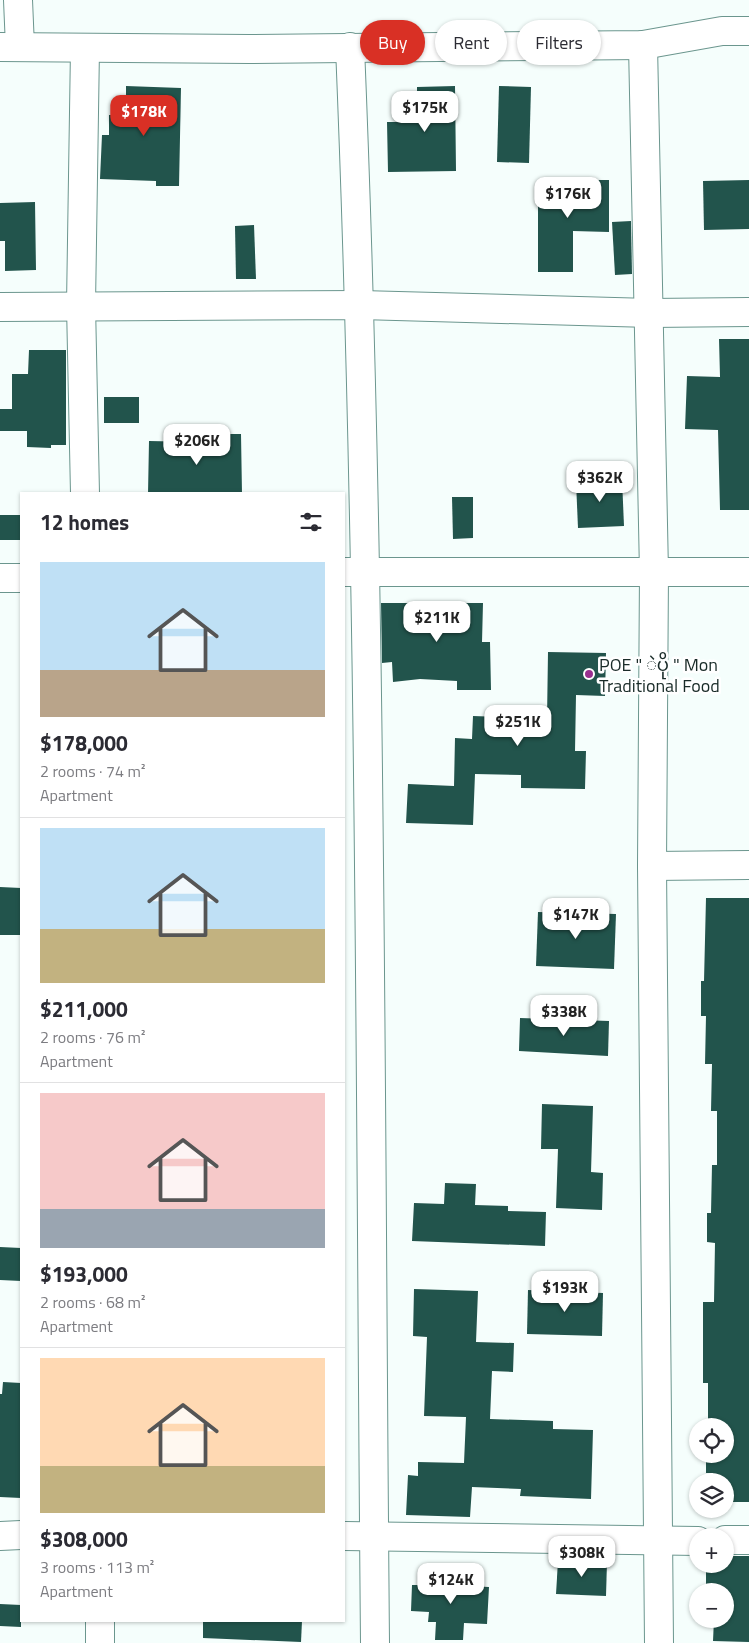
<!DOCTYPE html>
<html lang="en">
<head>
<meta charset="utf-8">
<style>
	body { margin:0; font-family:"Titillium Web","Noto Sans Myanmar",sans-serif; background:#f2f2f3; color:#2b2b33; height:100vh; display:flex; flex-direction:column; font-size:19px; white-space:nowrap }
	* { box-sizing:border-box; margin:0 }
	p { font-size:16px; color:#7c7c81 }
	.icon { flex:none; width:28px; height:28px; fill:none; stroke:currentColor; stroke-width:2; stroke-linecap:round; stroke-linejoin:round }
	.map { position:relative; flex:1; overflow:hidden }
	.panel { position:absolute; left:20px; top:492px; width:325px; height:1130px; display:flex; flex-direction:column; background:#fff; border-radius:0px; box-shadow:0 1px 4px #0004 }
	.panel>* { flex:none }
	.banner { position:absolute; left:360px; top:20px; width:314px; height:45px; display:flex; gap:10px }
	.tools { position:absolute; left:689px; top:1418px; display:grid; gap:10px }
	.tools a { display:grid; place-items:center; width:45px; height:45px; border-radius:50%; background:#fff; box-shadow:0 1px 4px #0004; font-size:25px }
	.price { position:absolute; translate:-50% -42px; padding:0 11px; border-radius:10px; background:#fff; color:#222; font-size:16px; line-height:32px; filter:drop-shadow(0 1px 2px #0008) }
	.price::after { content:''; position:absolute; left:50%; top:30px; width:15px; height:11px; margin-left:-8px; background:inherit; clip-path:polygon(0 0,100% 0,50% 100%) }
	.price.on { background:#d93025; color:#fff }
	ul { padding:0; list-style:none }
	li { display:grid; align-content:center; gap:10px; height:265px; padding:0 20px }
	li+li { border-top:1px solid #e1e1e2 }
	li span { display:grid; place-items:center; height:155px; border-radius:0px; color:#555 }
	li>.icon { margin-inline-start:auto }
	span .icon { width:90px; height:90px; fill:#fffc; stroke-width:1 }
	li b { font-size:21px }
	h2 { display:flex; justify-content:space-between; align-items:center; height:60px; padding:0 20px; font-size:21px }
	.chip { padding:0 18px; border-radius:22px; background:#fff; box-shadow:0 1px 4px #0004; font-size:18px; line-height:45px }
	.chip.on { background:#d93025; color:#fff }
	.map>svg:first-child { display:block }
</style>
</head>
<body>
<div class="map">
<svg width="749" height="1643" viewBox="0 0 749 1643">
	<rect width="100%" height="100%" fill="#f5fefc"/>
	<g fill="#22544c">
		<polygon points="126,86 181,88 179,186 156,186 156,181 100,179 102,135 109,135 109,115 116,115 116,97 126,97"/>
		<polygon points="455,86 456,171 388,172 387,122 403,122 403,100 417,100 417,87"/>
		<polygon points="499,86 531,87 529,163 497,162"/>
		<polygon points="538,180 609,180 609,232 573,231 573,272 538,272"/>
		<polygon points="749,180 749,229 704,230 703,181"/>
		<polygon points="35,202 36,270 5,271 5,241 0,241 0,203"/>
		<polygon points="631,221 632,274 615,275 612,222"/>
		<polygon points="254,225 256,279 236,279 235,226"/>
		<polygon points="719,339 749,339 749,510 720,510 718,430 685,429 687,376 720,377"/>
		<polygon points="29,350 66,350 66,445 51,445 51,448 27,447 27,431 0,431 0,409 12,409 12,374 28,374"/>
		<rect x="104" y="397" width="35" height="26"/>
		<polygon points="197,434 241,434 242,494 148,494 149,441 197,442"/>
		<polygon points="622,479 624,526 578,528 576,481"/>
		<polygon points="452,497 473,497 473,538 453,539"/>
		<rect x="0" y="515" width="21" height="25"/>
		<polygon points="381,603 483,603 482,642 490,642 491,690 457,690 457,681 420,679 393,682 392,662 382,663"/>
		<polygon points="548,652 606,653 605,696 576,695 575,751 586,751 585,789 521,788 521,775 475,774 473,825 406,823 408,784 454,786 455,738 472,739 473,716 501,717 501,732 544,732 544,719 547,719"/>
		<polygon points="0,887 21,888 21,935 0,935"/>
		<polygon points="706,898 749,898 749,1502 725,1502 725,1481 713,1481 713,1473 706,1473 706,1454 725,1454 725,1426 708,1426 708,1383 703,1383 703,1302 714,1302 715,1243 707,1242 707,1213 711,1213 712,1165 717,1165 717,1111 711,1111 712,1064 705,1064 706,1016 701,1016 701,981 704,981"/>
		<polygon points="538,912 616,914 614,969 536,966"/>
		<polygon points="520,1018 609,1021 608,1056 519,1051"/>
		<polygon points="542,1104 593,1106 591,1172 603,1173 602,1210 556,1208 558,1149 541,1149"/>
		<polygon points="445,1183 476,1184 475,1205 508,1206 508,1211 546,1212 545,1246 412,1241 414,1203 444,1204"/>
		<polygon points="0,1247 21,1248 21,1281 0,1280"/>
		<polygon points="414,1289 478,1291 476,1342 514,1343 513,1372 492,1371 490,1419 553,1421 553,1429 593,1430 591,1499 520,1496 521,1489 472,1487 470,1517 406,1515 408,1475 418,1476 418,1462 464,1463 466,1417 424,1416 427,1337 413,1336"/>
		<polygon points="528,1290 603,1293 602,1336 527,1334"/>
		<polygon points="3,1382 21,1383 21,1498 0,1497 0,1394 2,1394"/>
		<polygon points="725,1556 749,1556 749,1642 713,1641 714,1619 725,1619 725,1591 706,1591 706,1564 725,1564"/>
		<polygon points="558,1561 607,1562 606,1596 556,1594"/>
		<polygon points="430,1575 468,1576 467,1586 489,1587 487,1624 464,1623 463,1640 435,1640 436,1622 428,1622 429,1612 411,1611 412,1585 430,1585"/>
		<polygon points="0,1604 21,1605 21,1627 0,1626"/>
		<polygon points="203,1621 302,1621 301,1642 203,1638"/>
	</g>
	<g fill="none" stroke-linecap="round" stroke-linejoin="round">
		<defs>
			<g id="minor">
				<polyline points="18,0 20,47"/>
				<polyline points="643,45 654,572 652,866 659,1643"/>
				<polyline points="0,47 249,49 643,45 722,31 749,31"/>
				<path d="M 350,47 C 372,578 370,1111 375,1643"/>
				<polyline points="85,48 81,305 85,494"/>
				<polyline points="0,307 361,305 650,313 749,312"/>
				<polyline points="344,572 749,572"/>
				<polyline points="0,578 21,578"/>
				<polyline points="652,866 749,865"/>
				<polyline points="0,1536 21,1535"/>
				<polyline points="344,1536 698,1541"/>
				<polyline points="725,1540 749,1540"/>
				<polyline points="100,1621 100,1643"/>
			</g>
		</defs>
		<use href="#minor" stroke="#6b968e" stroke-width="30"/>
		<use href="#minor" stroke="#fff" stroke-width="28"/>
	</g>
	<circle fill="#992e8f" stroke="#fff" stroke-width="2" cx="589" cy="674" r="5"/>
	<g text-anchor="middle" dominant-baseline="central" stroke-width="5" stroke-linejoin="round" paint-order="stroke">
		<g font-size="18" fill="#192b28" stroke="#fff" text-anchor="start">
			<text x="599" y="664">POE " ဲပို " Mon<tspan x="599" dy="21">Traditional Food</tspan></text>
		</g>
	</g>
</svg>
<div class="tools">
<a><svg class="icon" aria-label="locate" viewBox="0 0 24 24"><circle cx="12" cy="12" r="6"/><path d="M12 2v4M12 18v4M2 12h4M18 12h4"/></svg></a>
<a><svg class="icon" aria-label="layers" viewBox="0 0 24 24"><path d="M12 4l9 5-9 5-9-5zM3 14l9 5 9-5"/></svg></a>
<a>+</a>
<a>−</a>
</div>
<b class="price" style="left:425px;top:133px">$175K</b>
<b class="price on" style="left:144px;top:137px">$178K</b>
<b class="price" style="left:568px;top:219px">$176K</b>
<b class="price" style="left:197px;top:466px">$206K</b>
<b class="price" style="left:600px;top:503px">$362K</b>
<b class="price" style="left:437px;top:643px">$211K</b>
<b class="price" style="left:518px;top:747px">$251K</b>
<b class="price" style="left:576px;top:940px">$147K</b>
<b class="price" style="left:564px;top:1037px">$338K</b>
<b class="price" style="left:565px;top:1313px">$193K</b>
<b class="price" style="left:582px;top:1578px">$308K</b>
<b class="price" style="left:451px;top:1605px">$124K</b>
<div class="banner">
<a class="chip on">Buy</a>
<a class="chip">Rent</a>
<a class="chip">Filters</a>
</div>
<section class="panel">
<h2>12 homes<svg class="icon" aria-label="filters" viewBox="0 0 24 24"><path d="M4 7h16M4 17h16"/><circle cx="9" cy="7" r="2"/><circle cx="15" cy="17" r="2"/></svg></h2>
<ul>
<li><span style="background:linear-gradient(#bfe0f5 70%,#b9a48a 0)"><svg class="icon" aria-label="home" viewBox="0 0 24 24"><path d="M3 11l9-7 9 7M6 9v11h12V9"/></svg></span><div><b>$178,000</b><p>2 rooms · 74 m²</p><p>Apartment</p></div></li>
<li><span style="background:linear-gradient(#bfe0f5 65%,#c2b280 0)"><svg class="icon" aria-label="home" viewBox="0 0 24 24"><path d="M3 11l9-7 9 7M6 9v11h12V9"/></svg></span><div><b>$211,000</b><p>2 rooms · 76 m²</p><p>Apartment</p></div></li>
<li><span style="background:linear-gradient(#f6c9c9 75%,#9aa5b1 0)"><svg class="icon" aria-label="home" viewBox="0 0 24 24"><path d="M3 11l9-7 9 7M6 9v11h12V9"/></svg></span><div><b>$193,000</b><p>2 rooms · 68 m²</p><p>Apartment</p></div></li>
<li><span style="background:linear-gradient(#ffd9b3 70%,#c2b280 0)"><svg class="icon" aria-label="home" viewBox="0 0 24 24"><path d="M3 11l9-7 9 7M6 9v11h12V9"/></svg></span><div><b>$308,000</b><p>3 rooms · 113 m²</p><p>Apartment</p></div></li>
</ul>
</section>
</div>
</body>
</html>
